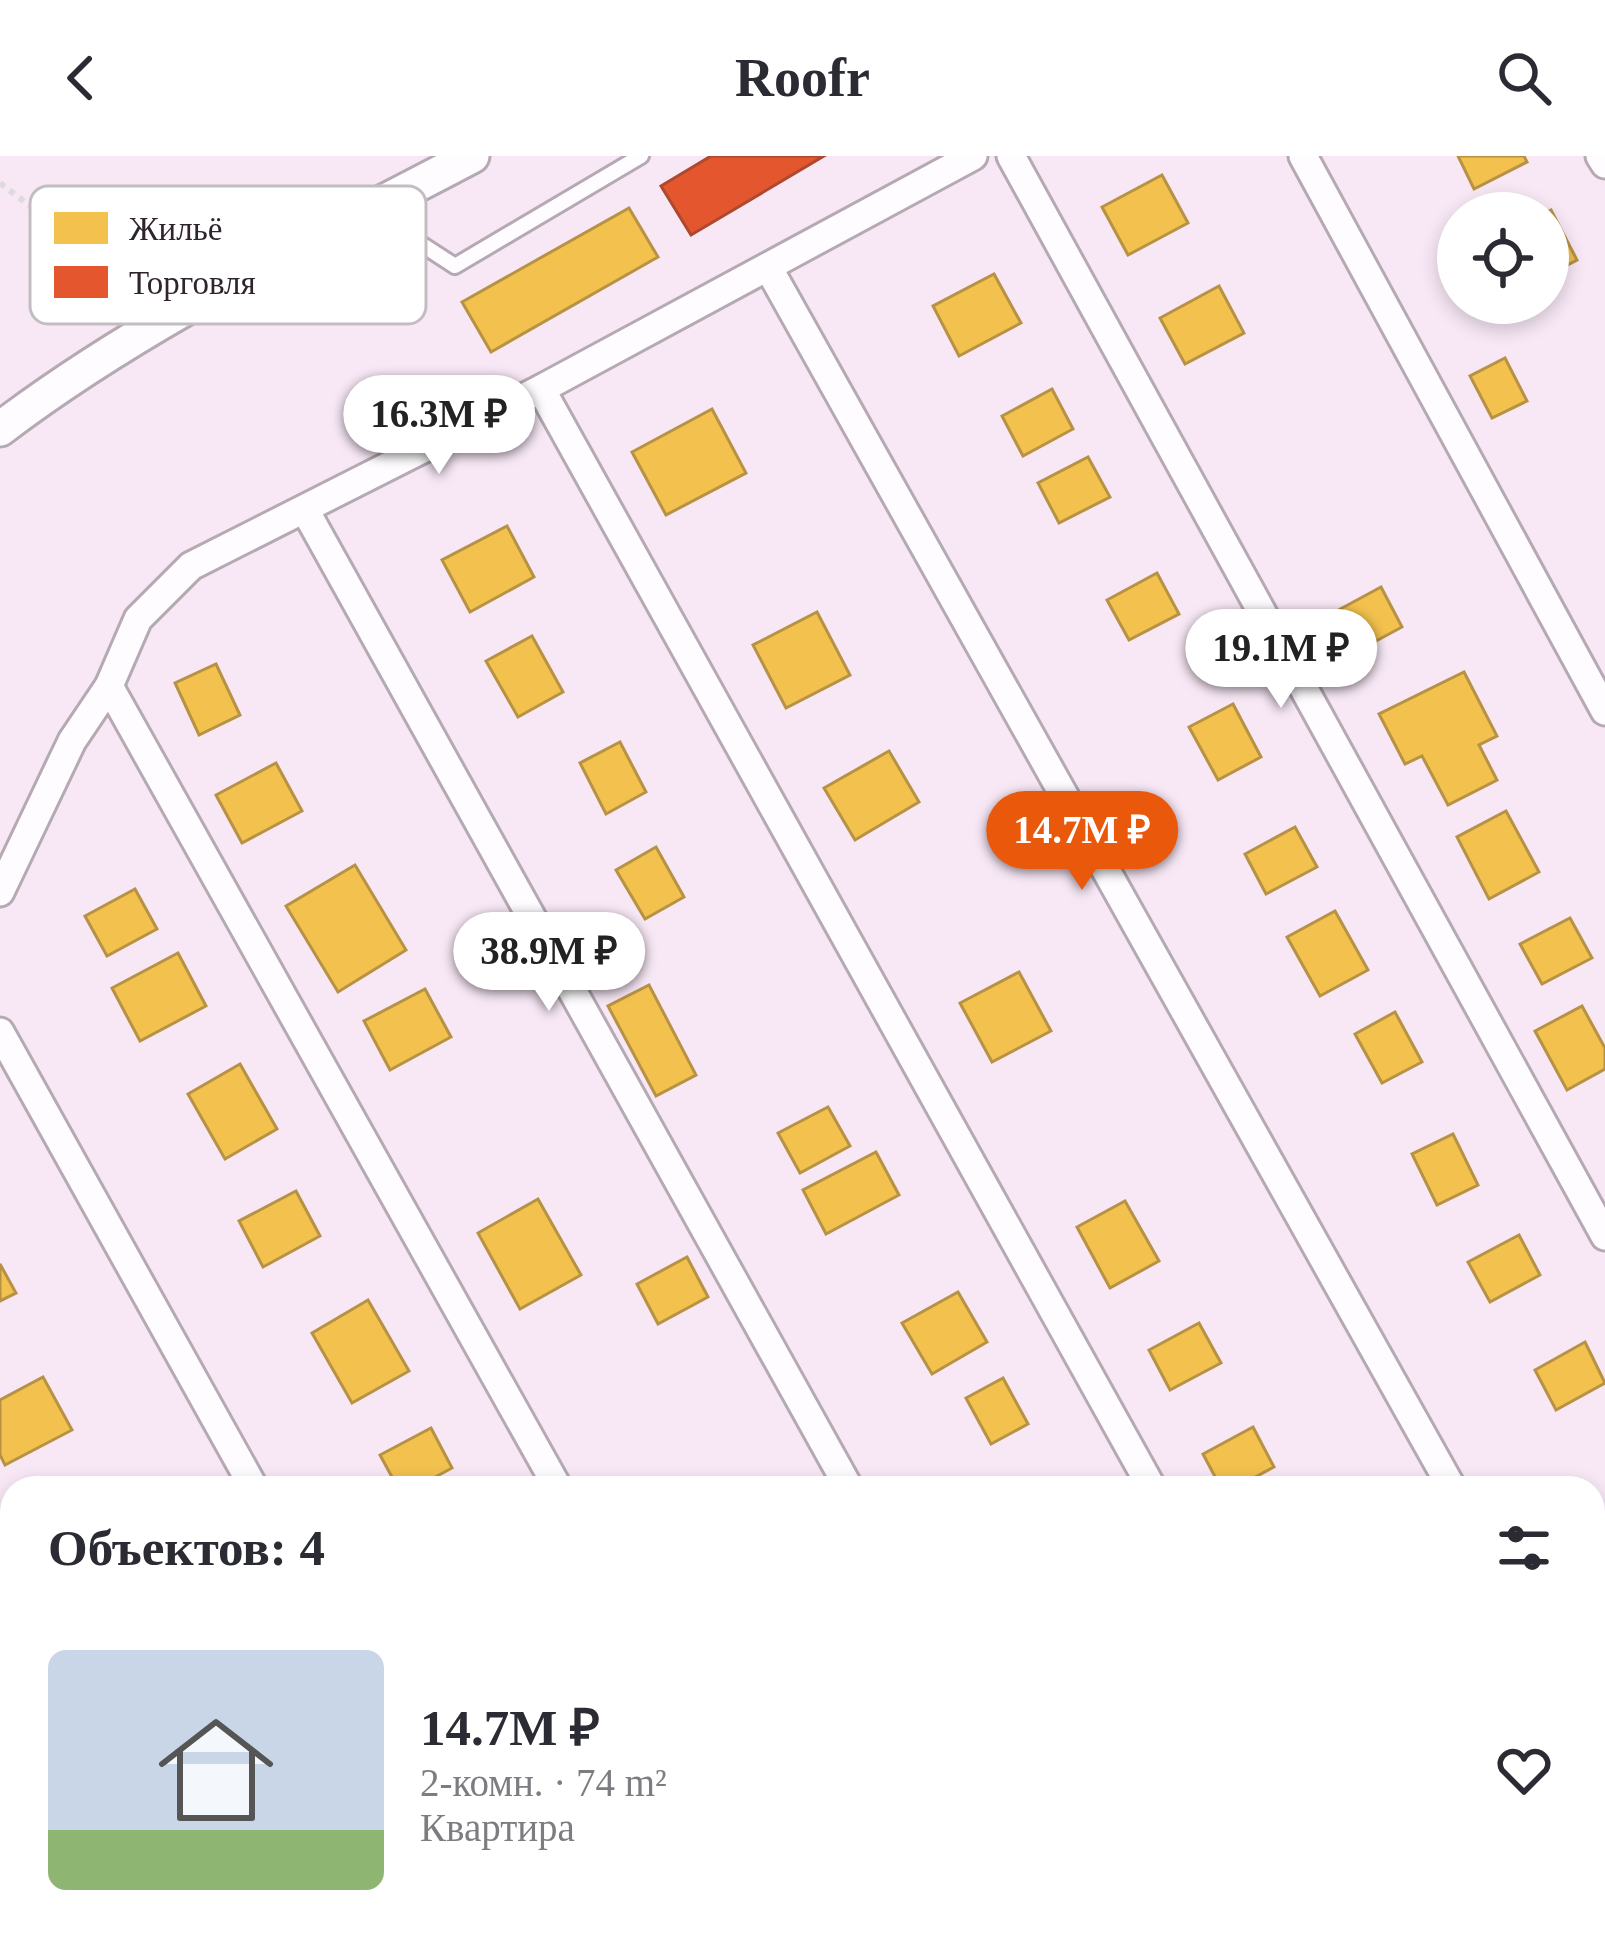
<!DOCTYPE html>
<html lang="ru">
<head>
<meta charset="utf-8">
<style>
	body { margin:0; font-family:Georgia,serif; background:#f7f7f7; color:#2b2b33; height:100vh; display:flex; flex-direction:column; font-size:45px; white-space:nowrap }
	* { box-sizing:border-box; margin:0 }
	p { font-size:39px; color:#7c7c81 }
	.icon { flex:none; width:66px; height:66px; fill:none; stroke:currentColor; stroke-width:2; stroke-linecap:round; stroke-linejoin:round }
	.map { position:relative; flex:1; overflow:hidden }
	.panel { position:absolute; left:0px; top:1320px; width:1605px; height:471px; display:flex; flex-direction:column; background:#fff; border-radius:36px 36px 0 0; box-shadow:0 6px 18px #0003 }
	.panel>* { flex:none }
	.buttons { position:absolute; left:1437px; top:36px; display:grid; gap:24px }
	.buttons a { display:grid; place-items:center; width:132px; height:132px; border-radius:50%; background:#fff; box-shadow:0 6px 18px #0003; font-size:60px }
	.price { position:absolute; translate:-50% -102px; padding:0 27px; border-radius:42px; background:#fff; color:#222; font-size:39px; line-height:78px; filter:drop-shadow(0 3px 6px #0008) }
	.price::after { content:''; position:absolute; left:50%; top:72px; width:36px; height:27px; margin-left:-18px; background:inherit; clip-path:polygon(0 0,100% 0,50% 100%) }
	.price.active { background:#ea580c; color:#fff }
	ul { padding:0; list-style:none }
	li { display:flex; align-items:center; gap:36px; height:300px; padding:0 48px }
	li+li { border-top:3px solid #e1e1e2 }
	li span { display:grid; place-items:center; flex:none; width:336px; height:240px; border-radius:18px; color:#555 }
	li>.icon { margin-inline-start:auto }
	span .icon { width:144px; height:144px; fill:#fffc; stroke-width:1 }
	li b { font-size:51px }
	h2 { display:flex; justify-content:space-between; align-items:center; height:144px; padding:0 48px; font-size:51px }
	header { display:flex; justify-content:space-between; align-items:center; height:156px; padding:0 48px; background:#fff; font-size:54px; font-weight:800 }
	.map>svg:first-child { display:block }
</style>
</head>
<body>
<header><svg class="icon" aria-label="back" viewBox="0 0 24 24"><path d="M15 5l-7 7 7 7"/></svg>Roofr<svg class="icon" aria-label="search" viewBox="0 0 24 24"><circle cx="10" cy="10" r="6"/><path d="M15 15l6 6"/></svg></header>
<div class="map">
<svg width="1605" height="1790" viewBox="0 0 1605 1790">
	<rect width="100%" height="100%" fill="#f8e8f6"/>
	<g fill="#efceec">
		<polygon points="1605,1503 1605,1714 1593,1718 1593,1510"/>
		<polygon points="1081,1779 1316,1779 1323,1790 1058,1790"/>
	</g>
	<g fill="#f2c14e" stroke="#b89244" stroke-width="3">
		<polygon points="1458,0 1524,0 1527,6 1474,33"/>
		<polygon points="1162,19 1188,67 1128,99 1102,51"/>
		<polygon points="629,52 658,101 491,196 462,146"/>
		<polygon points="1551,54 1577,104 1548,119 1545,57"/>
		<polygon points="994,118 1021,167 959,200 933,150"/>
		<polygon points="1219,130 1244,177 1185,208 1160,162"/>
		<polygon points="1505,202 1527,245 1492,262 1470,220"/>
		<polygon points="1052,233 1073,273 1023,300 1002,260"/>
		<polygon points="712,253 746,317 666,359 632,296"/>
		<polygon points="1088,301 1110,341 1059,367 1038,327"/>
		<polygon points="507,370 534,421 470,456 442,404"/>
		<polygon points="1157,417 1179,458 1129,484 1107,444"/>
		<polygon points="1381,431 1402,471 1352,498 1331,458"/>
		<polygon points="817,456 850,519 786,552 753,489"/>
		<polygon points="532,480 563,536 518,561 486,505"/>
		<polygon points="216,508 240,559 199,579 175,527"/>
		<polygon points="1464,516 1497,580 1479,589 1497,624 1448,649 1422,600 1405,608 1379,558"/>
		<polygon points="1233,548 1261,601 1218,624 1189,571"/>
		<polygon points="620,586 646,636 606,658 580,607"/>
		<polygon points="889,595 919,646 855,684 824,632"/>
		<polygon points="276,607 302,655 242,687 216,639"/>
		<polygon points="1506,655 1539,716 1489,743 1457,681"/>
		<polygon points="1295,671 1317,711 1266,738 1245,698"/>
		<polygon points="656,691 684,741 645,763 616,714"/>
		<polygon points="355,709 406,794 338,836 286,750"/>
		<polygon points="135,733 157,773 107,800 85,760"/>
		<polygon points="1335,755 1368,814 1320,840 1287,781"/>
		<polygon points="1570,762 1592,802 1542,828 1520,788"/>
		<polygon points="178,797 206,850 140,885 112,832"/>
		<polygon points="1019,816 1051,875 992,906 960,847"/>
		<polygon points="649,829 696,919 656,940 608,850"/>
		<polygon points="425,833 451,881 390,914 364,865"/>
		<polygon points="1582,850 1605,892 1605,913 1567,934 1535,875"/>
		<polygon points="1395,856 1422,906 1382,927 1355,878"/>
		<polygon points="240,908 277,973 225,1003 188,938"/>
		<polygon points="828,951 850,990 800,1017 778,977"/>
		<polygon points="1453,978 1478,1029 1437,1049 1412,998"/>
		<polygon points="876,996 899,1039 826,1078 803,1034"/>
		<polygon points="296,1035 320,1080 263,1111 239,1065"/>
		<polygon points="538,1043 581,1119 520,1153 478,1077"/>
		<polygon points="1125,1045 1159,1105 1110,1132 1077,1071"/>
		<polygon points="1519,1079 1540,1119 1490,1146 1468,1106"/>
		<polygon points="687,1101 708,1141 658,1168 637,1128"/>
		<polygon points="0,1108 16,1137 0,1145"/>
		<polygon points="958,1136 987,1186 932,1218 902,1167"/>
		<polygon points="368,1144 409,1215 352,1247 312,1177"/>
		<polygon points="1199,1167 1221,1207 1170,1234 1149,1194"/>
		<polygon points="1585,1186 1605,1227 1556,1254 1535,1214"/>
		<polygon points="43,1221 72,1274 5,1309 0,1299 0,1244"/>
		<polygon points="1003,1222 1028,1268 991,1288 966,1242"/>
		<polygon points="1253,1271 1274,1311 1235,1332 1221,1332 1203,1298"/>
		<polygon points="431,1272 452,1312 415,1332 398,1332 380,1299"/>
		<polygon points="1593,1363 1605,1385 1605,1406 1593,1412"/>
		<polygon points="11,1578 12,1646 0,1652 0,1584"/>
		<polygon points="307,1779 361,1779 367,1790 302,1790 299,1784"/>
		<polygon points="709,1779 718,1779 724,1790 688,1790"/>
	</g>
	<polygon fill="#e4572e" stroke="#ae482e" stroke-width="3" points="711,0 824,0 691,79 661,30"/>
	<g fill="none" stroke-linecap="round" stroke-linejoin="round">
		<defs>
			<polyline id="service" points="373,57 455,110 641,0"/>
			<g id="minor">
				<polyline points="1011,0 1605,1080"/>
				<polyline points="1303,0 1605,555"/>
				<polyline points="1600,0 1605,8"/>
				<polyline points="768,111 1452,1332"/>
				<polyline points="541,233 1152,1332"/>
				<polyline points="305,354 849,1332"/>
				<polyline points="109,530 558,1332"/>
				<polyline points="0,736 72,585 109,530 138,463 191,410 541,233 973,0"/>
				<polyline points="0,876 254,1332"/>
				<polyline points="0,1398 12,1420"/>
				<polyline points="1593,1756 1605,1752"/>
				<polyline points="212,1779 218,1790"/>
				<polyline points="503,1779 509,1790"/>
				<polyline points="811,1779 817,1790"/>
				<polyline points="1389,1779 1395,1790"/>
				<polyline points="1497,1790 1528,1779"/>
			</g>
			<path id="tertiary" d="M 0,273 C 145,163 311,85 472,0"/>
		</defs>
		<use href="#service" stroke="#b5a9b3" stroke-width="20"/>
		<use href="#minor" stroke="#b5a9b3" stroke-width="33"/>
		<use href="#tertiary" stroke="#b5a9b3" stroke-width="39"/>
		<polyline stroke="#dedade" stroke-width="6" stroke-dasharray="6 6" stroke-linecap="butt" points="0,27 146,138"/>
		<use href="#service" stroke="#fefcfe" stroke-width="14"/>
		<use href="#minor" stroke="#fefcfe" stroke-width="27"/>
		<use href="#tertiary" stroke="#fefcfe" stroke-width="33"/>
	</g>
	<rect x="30" y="30" width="396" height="138" rx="18" fill="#fff" stroke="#c1bdc0" stroke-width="3"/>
	<rect x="54" y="56" width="54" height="32" fill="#f2c14e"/>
	<rect x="54" y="110" width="54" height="32" fill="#e4572e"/>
	<g font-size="33" fill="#2f242e">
		<text x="129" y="84">Жильё</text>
		<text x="129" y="138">Торговля</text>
	</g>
</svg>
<div class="buttons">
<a><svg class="icon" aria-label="locate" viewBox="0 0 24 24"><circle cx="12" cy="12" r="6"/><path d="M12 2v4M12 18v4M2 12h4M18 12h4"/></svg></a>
</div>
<b class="price" style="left:439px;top:321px">16.3M ₽</b>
<b class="price" style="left:1281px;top:555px">19.1M ₽</b>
<b class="price active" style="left:1082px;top:737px">14.7M ₽</b>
<b class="price" style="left:549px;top:858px">38.9M ₽</b>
<section class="panel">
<h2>Объектов: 4<svg class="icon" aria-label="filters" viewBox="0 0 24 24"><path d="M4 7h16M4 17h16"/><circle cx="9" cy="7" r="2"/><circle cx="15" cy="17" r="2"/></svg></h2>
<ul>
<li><span style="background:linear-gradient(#c9d6e8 75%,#8fb573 0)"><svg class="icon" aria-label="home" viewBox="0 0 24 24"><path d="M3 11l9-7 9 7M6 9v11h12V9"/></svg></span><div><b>14.7M ₽</b><p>2-комн. · 74 m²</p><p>Квартира</p></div><svg class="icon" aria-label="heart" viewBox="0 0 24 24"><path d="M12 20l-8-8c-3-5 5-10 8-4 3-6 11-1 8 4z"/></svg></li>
</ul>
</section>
</div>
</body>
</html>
